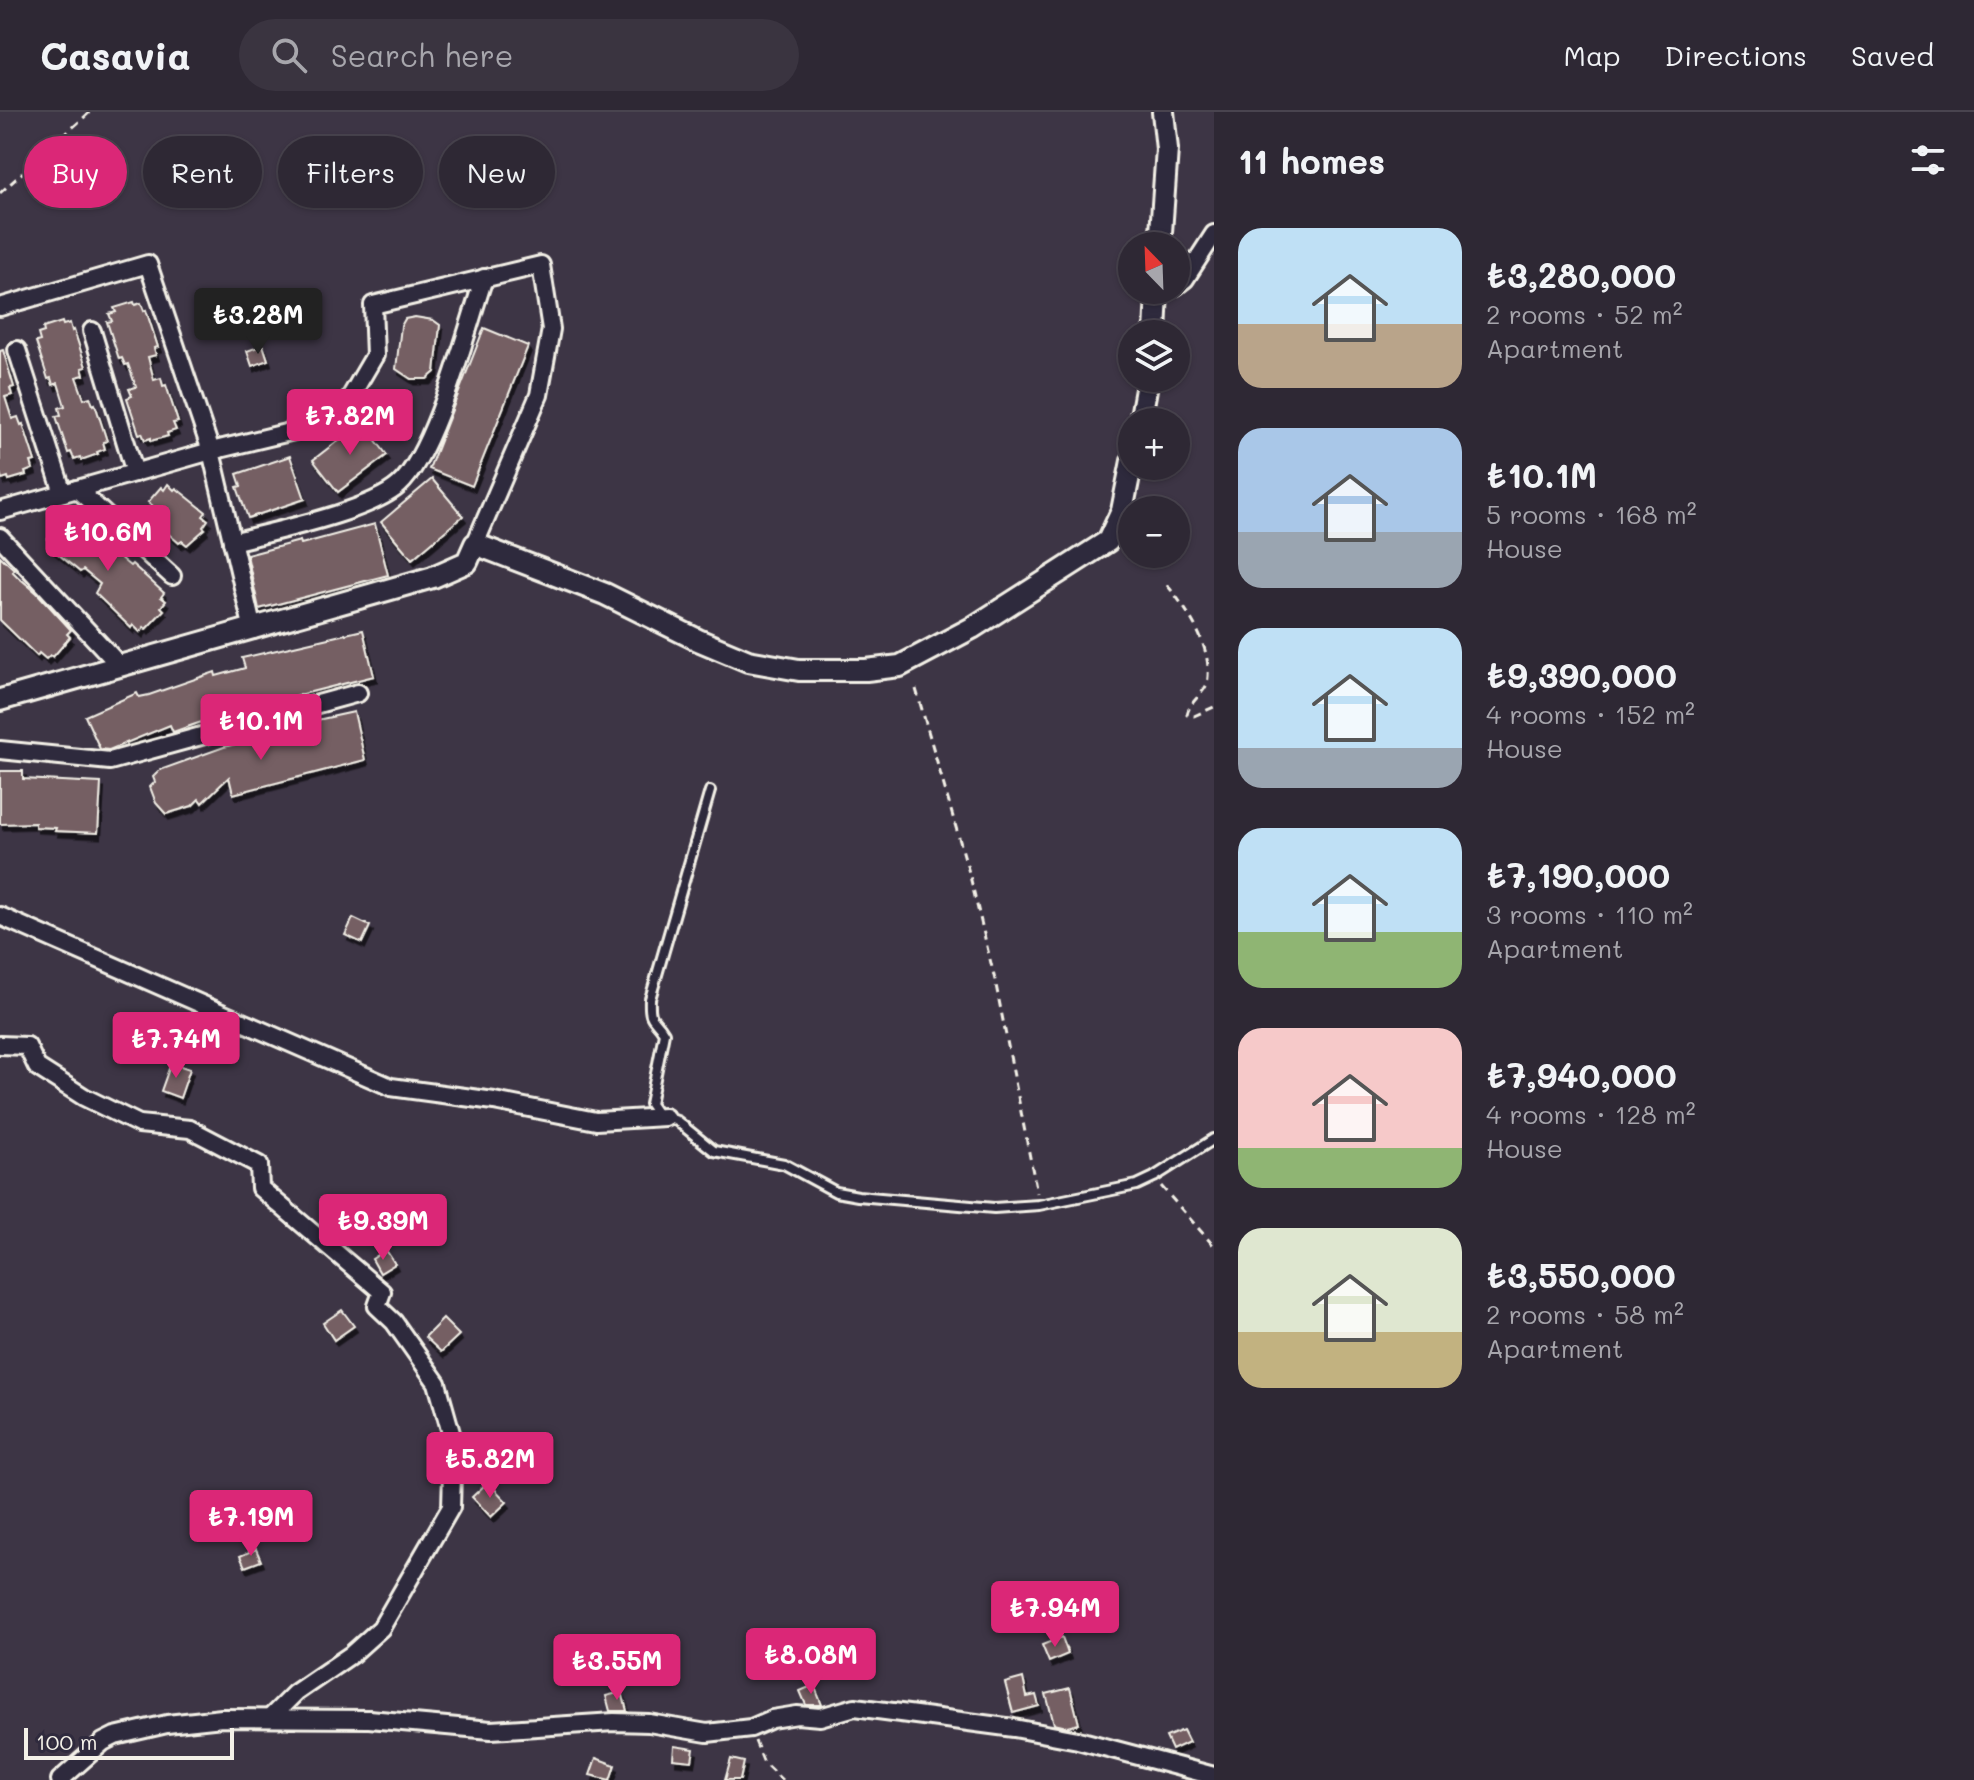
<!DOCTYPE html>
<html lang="en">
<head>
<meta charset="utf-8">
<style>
	body { margin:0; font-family:Mali,sans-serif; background:#3a3440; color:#f1f3f6; height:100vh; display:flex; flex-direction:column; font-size:30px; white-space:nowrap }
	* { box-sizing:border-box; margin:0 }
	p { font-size:26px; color:#a7a6ac }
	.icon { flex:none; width:44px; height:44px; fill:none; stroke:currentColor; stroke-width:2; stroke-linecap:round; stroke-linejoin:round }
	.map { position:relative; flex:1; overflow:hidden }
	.side { display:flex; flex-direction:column; background:#2e2834; width:760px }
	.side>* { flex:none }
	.guide { position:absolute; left:24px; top:24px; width:760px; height:72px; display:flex; gap:16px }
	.needle { width:52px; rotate:337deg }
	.buttons { position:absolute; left:1118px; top:120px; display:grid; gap:16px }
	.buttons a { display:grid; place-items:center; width:72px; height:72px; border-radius:50%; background:#2e2834; box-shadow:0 2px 6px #0004,0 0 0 2px #49444f; font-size:40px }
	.scale { position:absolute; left:24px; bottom:20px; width:210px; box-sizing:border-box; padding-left:8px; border:4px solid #f4f1e8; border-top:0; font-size:22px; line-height:28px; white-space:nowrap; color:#f4f1e8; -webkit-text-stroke:6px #2f2a3d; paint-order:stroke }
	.price { position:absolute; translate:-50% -68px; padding:0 18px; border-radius:8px; background:#db2777; color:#fff; font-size:26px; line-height:52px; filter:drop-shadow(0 2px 4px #0008) }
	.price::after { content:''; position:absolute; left:50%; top:48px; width:24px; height:18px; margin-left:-12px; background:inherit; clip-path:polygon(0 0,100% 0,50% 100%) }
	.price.selected { background:#222; color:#fff }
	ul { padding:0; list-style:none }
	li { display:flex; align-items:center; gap:24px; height:200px; padding:0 24px }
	li span { display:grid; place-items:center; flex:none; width:224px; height:160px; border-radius:24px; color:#555 }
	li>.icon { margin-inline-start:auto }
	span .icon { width:96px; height:96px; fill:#fffc; stroke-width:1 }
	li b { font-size:34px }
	h2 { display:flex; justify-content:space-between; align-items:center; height:96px; padding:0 24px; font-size:34px }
	.pill { padding:0 28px; border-radius:36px; background:#2e2834; box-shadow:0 2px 6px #0004,0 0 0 2px #49444f; font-size:28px; line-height:72px }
	.pill.selected { background:#db2777; color:#fff }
	header { display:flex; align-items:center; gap:48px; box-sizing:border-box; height:112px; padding:0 40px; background:#2e2834; border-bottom:2px solid #49444f }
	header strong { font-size:38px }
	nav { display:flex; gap:44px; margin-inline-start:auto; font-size:28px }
	.search { width:560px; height:72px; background:#3a3440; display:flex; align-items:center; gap:20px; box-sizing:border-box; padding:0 28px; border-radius:44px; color:#a7a6ac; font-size:30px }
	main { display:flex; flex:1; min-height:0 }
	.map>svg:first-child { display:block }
</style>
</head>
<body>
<header>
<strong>Casavia</strong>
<div class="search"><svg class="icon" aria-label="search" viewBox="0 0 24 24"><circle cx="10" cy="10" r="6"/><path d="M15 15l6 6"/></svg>Search here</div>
<nav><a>Map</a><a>Directions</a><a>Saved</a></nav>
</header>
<main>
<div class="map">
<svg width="1214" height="1668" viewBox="0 0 1214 1668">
	<defs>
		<filter id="shadow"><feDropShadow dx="3" dy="5.5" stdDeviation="0" flood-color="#0009"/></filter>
	</defs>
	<rect width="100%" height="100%" fill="#3d3545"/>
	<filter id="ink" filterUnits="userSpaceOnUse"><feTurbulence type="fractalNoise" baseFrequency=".0125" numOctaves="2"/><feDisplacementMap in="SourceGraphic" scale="16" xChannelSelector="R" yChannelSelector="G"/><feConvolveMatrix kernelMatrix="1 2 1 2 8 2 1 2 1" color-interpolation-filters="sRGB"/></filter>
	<g filter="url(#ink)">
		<g fill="#755f64" stroke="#f4f1e8" stroke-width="2" filter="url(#shadow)">
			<polygon points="134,190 135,193 141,191 144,199 146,198 158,235 154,236 156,243 148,245 154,268 161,266 163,274 166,273 178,310 173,311 176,318 167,321 168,324 151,329 151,326 145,328 142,321 139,322 127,286 132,284 129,277 136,275 128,252 125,253 122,246 119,247 107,210 112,209 109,202 116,200 114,196"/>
			<polygon points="415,205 433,208 440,213 435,260 427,267 411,267 396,257 401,214 405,207"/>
			<polygon points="62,210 63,213 70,211 72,219 74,218 86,255 82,256 84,263 76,265 84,287 90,285 93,293 95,292 107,329 103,330 105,337 97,340 98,342 81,348 80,345 74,347 71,340 68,341 56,304 61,303 59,296 65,294 58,271 53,273 51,266 48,267 36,230 40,229 38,222 44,220 43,216"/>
			<polygon points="484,216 528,234 472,374 429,357"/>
			<polygon points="263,233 268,248 252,254 247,239"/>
			<polygon points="3,238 14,275 10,276 12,283 5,285 12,307 18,305 21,313 23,312 35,349 31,350 33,357 25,360 26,363 9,368 8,365 2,367 0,361 0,239"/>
			<polygon points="362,310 387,343 338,380 313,348"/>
			<polygon points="290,344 305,387 248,406 237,375 241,374 237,362"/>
			<polygon points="432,367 463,404 412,447 381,410"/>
			<polygon points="168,372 174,378 176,376 206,400 203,404 208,408 203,415 205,417 187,433 182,429 179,431 150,406 153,403 147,398 152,393 148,390 161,375 164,378"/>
			<polygon points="69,401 76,407 77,405 107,430 104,433 130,454 132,452 164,481 161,485 166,489 161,495 164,498 146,517 144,515 140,520 133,513 131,516 95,481 100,472 83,458 80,460 51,436 54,432 48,427 53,422 50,420 62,404 65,407"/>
			<polygon points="375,412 388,463 259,497 247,443 300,429 301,432"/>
			<polygon points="0,444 14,457 12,459 17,464 37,481 71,518 67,522 70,525 53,545 50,543 46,547 39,541 37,544 0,508"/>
			<polygon points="363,518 374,564 244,597 244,595 173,620 170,613 109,638 100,637 85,604 137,581 139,585 149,583 215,560 216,564 245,556 242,546"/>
			<polygon points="354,600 365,648 233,682 229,665 202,691 199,687 192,694 166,702 156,691 150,675 155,670 153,665 160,658 224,635 295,617 294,613"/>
			<polygon points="0,659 23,659 23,667 101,671 98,721 55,719 56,716 35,715 35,711 0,712"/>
			<polygon points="353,806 370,814 362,831 345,823"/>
			<polygon points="171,951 190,957 180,986 161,979"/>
			<polygon points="386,1138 395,1152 380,1161 372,1147"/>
			<polygon points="342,1198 354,1214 334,1228 323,1211"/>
			<polygon points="443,1207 459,1223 441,1240 425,1225"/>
			<polygon points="488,1370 507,1390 491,1405 472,1385"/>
			<polygon points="256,1437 261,1449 245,1455 240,1444"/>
			<polygon points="1062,1525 1068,1542 1049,1550 1042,1533"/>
			<polygon points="1023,1566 1027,1585 1036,1583 1039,1594 1013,1601 1005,1571"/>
			<polygon points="814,1573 822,1593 806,1593 800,1579"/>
			<polygon points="1070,1576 1079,1612 1067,1615 1054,1612 1046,1582"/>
			<polygon points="622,1580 627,1599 610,1599 606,1584"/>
			<polygon points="1183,1618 1189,1630 1172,1638 1166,1625"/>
			<polygon points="674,1634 694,1637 692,1649 673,1647"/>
			<polygon points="596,1646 615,1653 610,1668 590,1663"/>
			<polygon points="731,1647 744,1650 740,1668 725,1668"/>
		</g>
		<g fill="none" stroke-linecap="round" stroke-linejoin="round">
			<defs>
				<path id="service" d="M 710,679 L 650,887 C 649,911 654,904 664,921 L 650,992 L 657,1002 L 677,1009 L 714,1039 L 784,1052 L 836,1080 L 858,1084 L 994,1096 L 1039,1093 L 1137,1073 L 1154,1065 L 1214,1027"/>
				<g id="minor">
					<polyline points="1176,174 1185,167 1214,122"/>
					<polyline points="0,195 148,152 211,339 253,518"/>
					<polyline points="92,219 135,361"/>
					<polyline points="17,238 63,381"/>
					<polyline points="77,377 172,464"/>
					<polyline points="0,399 211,339 294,319 341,301 375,243 373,193 541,153 551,217 539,283 475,432"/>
					<polyline points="0,425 121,555"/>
					<path d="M 232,430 C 274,419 369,400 399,373 C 435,341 467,216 484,166"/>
					<polyline points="0,638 110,649 358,581"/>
					<polyline points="0,804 391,975 494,989 596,1009 665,1005"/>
					<polyline points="0,933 27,934 37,955 84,985 139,1012 190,1017 259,1053 260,1076 382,1180 377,1194 394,1210 437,1271 453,1328 451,1395 381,1516 352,1542 295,1581 271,1605"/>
					<polyline points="60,1668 103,1630 115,1624 167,1612 222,1606 369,1607 491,1618 614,1610 649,1611 707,1621 751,1616 772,1607 797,1603 820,1605 855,1595 1014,1616 1078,1628 1214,1664"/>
				</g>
				<g id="tertiary">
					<polyline points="1160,134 1167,37 1163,0"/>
					<polyline points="1155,222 1157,178"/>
					<polyline points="1140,310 1148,266"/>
					<polyline points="0,588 433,465 467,450 475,432 605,482 698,528 748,549 799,558 866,558 900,554 972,516 1108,429 1122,399 1132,349"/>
				</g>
			</defs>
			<use href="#service" stroke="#f4f1e8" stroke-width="14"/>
			<use href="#minor" stroke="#f4f1e8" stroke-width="22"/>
			<use href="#tertiary" stroke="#f4f1e8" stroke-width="26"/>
			<g stroke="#f4f1e8" stroke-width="3" stroke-dasharray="8 6" stroke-linecap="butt">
				<polyline points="0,81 90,0"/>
				<path d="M 1167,473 C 1188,498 1214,537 1207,572 C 1202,584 1189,590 1187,603 L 1194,604 L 1214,595"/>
				<polyline points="916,577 970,764 995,868 1037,1081"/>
				<polyline points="1161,1074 1214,1134"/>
				<polyline points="755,1629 764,1651 782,1668"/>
			</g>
			<use href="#service" stroke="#2f2a3d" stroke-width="8"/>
			<use href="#minor" stroke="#2f2a3d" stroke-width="16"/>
			<use href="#tertiary" stroke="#2f2a3d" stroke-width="20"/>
		</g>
	</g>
</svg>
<div class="buttons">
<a><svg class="needle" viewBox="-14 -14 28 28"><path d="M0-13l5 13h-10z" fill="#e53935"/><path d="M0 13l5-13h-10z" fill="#a7a6ac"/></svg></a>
<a><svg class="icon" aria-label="layers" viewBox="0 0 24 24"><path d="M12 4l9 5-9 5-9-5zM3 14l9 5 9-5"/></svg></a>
<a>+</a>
<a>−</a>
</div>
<div class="scale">100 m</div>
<b class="price selected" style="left:258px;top:244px">₺3.28M</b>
<b class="price" style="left:350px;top:345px">₺7.82M</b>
<b class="price" style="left:108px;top:461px">₺10.6M</b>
<b class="price" style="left:261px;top:650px">₺10.1M</b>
<b class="price" style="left:176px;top:968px">₺7.74M</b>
<b class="price" style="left:383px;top:1150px">₺9.39M</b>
<b class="price" style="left:490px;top:1388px">₺5.82M</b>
<b class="price" style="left:251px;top:1446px">₺7.19M</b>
<b class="price" style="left:1055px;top:1537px">₺7.94M</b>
<b class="price" style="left:811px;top:1584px">₺8.08M</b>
<b class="price" style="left:617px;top:1590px">₺3.55M</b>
<div class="guide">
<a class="pill selected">Buy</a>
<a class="pill">Rent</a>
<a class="pill">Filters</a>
<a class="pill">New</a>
</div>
</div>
<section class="side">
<h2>11 homes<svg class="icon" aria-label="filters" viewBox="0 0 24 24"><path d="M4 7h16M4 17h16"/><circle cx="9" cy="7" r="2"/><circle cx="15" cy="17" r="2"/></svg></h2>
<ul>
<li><span style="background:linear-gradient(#bfe0f5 60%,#b9a48a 0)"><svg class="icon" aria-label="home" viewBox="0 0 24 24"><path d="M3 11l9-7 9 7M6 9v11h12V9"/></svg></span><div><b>₺3,280,000</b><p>2 rooms · 52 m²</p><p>Apartment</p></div></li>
<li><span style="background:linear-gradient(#a9c7e8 65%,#9aa5b1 0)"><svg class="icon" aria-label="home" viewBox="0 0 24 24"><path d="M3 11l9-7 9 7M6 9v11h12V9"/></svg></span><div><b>₺10.1M</b><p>5 rooms · 168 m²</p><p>House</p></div></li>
<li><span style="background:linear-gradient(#bfe0f5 75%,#9aa5b1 0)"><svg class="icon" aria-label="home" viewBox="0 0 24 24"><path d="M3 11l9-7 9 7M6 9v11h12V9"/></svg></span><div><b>₺9,390,000</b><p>4 rooms · 152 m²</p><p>House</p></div></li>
<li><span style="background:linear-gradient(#bfe0f5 65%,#8fb573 0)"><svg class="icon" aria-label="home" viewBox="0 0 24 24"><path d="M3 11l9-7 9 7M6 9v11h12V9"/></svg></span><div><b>₺7,190,000</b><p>3 rooms · 110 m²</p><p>Apartment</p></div></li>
<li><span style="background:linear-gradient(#f6c9c9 75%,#8fb573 0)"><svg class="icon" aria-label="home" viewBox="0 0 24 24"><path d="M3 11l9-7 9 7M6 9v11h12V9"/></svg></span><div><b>₺7,940,000</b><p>4 rooms · 128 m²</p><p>House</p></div></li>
<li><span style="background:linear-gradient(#dfe7d0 65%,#c2b280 0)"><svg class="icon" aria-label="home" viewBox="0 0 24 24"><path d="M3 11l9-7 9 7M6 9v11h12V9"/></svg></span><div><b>₺3,550,000</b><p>2 rooms · 58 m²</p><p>Apartment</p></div></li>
</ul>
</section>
</main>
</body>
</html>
